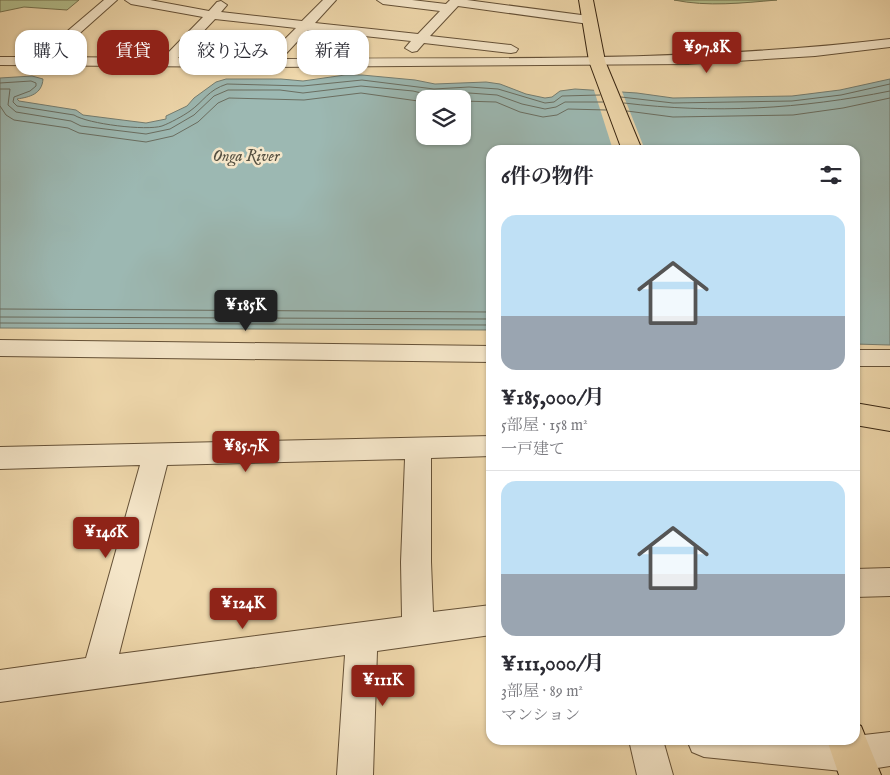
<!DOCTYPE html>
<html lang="ja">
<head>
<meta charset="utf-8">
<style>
	body { margin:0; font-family:"IM FELL English","Noto Serif JP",serif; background:#f7f7f7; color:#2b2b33; height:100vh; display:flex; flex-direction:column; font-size:19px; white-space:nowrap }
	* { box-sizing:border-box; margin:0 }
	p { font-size:16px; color:#7c7c81 }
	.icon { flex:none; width:28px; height:28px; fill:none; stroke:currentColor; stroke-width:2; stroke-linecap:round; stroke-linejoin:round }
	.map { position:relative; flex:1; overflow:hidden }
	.details { position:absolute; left:486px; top:145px; width:374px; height:600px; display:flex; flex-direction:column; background:#fff; border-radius:15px; box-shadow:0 1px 4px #0004 }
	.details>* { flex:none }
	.guide { position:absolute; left:15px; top:30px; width:396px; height:45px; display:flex; gap:10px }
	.tools { position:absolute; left:416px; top:90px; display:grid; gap:10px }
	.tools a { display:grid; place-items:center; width:55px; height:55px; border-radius:10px; background:#fff; box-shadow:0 1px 4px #0004; font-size:25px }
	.price { position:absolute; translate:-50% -42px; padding:0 11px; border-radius:5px; background:#8f2418; color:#fff; font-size:16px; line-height:32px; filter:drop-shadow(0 1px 2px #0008) }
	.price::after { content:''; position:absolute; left:50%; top:30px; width:15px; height:11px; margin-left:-8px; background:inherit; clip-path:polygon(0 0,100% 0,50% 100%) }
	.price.selected { background:#222; color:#fff }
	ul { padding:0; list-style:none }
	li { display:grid; align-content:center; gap:10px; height:265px; padding:0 15px }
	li+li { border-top:1px solid #e1e1e2 }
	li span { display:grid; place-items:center; height:155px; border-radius:15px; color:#555 }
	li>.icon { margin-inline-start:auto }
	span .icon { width:90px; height:90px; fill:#fffc; stroke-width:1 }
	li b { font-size:21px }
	h2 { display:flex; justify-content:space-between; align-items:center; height:60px; padding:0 15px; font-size:21px }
	.pill { padding:0 18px; border-radius:15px; background:#fff; box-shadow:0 1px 4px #0004; font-size:18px; line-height:45px }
	.pill.selected { background:#8f2418; color:#fff }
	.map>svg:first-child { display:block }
</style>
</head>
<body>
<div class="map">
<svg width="890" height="775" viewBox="0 0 890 775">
	<rect width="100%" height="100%" fill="#efd8ac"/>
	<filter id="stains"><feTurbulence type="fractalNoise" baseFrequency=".004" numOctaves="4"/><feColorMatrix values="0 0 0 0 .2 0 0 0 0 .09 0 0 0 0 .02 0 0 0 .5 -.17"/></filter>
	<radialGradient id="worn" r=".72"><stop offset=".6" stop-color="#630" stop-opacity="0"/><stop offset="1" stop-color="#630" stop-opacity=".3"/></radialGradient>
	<g fill="#b4c08e" stroke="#76724f">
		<polygon points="0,0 79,0 67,10 24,7 0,12"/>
		<path d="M 674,0 L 777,0 C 742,3 708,7 674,0 Z"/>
	</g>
	<path fill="#9cb8b2" stroke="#747d71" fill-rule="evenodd" d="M 345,75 L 362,75 L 415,80 L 435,84 L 486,82 L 500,84 L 526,94 L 545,98 L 552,97 L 560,91 L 575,89 L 637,93 L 673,98 L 792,96 L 840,90 L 890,79 L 890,345 L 855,344 L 855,150 L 491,150 L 491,330 L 0,328 L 0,78 L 32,76 L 43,79 C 42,94 30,97 17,99 L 19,101 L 76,110 L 83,115 L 146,123 L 166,119 L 166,116 L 187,106 L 194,98 L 216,82 L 226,79 L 281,79 L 303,81 ZM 425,99 L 462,99 L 462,136 L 425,136 Z"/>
	<polygon fill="#efd8ac" points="593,87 621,89 645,150 613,150"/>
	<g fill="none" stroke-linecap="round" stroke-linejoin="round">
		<g stroke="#6a6e61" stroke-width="1">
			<path d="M 0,83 L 31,81 L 36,83 L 36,86 L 30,91 L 14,97 L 13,102 L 17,106 L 74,115 C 88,124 146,131 162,126 C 170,123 183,116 190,111 C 204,101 208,90 227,84 L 303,86 L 362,80 L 434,89 L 469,87 L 498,89 L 545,103 L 554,102 L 562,96 L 600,95"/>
			<polyline points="0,89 10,89 8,105 16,112 71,121 81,126 146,134 170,129 194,115 214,96 228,90 280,90 303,93 361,86 413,91 434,96 469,93 497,95 522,104 545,109 556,107 565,102 603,102"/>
			<polyline points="621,97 673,103 792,101 841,95 890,84"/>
			<polyline points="462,101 496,102 520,112 543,117 557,115 568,109 606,110"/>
			<path d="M 624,103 C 714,114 801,109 890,91"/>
			<polyline points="0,106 6,115 14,120 68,128 79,133 146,142 173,136 198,122 218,103 229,98 304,100 361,93 425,102"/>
			<polyline points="627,111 673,117 793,115 843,108 890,98"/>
			<polyline points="0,309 491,312"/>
			<polyline points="0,317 491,319"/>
			<polyline points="0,323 491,325"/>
		</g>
		<defs>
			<g id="minor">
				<path d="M 104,0 L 117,0 L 53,57 L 163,58 L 203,17 L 131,4 L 125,0 L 150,0 L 209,11 L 217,2 L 221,1 L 227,5 L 221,12 L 302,21 L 323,0 L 336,0 L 315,23 L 418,34 L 440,11 L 383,4 L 377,0 L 412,0 L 446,4 L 450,0 L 467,0 L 589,16 L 595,20 L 589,24 L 458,6 L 430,36 L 511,45 L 518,49 L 516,52 L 511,53 L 424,43 L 417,51 L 412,52 L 405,48 L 411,41 L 308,30 L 281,59 C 484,57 688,63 890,39 L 890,47 L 815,56 L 688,64 L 269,67 L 0,65 L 0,57 L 37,57 ZM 215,19 L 296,28 L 265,59 L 178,58 Z"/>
				<polygon points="0,340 491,346 491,362 0,356"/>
				<rect x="855" y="350" width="35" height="16"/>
				<path d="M 491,436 L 491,456 L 431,458 L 431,562 L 433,612 L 491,605 L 491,635 L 377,651 L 373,775 L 337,775 L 345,655 L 0,702 L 0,670 L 86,658 L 140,465 L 0,469 L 0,447 ZM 405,459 L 401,562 L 402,617 L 119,654 L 167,465 Z"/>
				<polygon points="890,568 890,596 855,597 855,569"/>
				<polygon points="890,732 890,766 852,772 704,757 692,752 687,740 855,740 855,736"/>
				<polygon points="629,740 663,740 673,775 637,775"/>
			</g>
			<polygon id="major" points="855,403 890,409 890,431 855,425"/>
			<g id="highway">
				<polygon points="579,0 593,0 605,61 642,150 622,150 589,61"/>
				<polygon points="855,723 861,726 881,775 839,775 827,740 855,740"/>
			</g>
		</defs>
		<use href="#minor" stroke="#655137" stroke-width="2"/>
		<use href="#major" stroke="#372410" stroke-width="2"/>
		<use href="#highway" stroke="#372410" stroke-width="2"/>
		<use href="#minor" fill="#f5e6c9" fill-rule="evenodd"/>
		<use href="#major" fill="#efd8ac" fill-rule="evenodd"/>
		<use href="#highway" fill="#efd8ac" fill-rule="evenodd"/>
	</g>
	<g text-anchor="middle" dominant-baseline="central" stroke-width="5" stroke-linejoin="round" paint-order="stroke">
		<g font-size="16" font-style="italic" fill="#555041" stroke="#f5e6c9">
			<text x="246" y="157">Onga River</text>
		</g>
	</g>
	<rect width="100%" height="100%" filter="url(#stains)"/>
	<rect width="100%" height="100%" fill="url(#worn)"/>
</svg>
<div class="tools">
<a><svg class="icon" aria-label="layers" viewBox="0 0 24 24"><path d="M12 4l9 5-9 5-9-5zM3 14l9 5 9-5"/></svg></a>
</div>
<b class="price" style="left:707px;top:74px">¥97.8K</b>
<b class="price selected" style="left:246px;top:332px">¥185K</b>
<b class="price" style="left:246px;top:473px">¥85.7K</b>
<b class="price" style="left:106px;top:559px">¥146K</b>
<b class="price" style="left:243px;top:630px">¥124K</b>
<b class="price" style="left:383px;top:707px">¥111K</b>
<div class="guide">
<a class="pill">購入</a>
<a class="pill selected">賃貸</a>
<a class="pill">絞り込み</a>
<a class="pill">新着</a>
</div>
<section class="details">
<h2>6件の物件<svg class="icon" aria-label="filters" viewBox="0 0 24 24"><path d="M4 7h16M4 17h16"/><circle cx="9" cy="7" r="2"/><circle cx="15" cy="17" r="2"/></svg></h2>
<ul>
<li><span style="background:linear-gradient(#bfe0f5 65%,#9aa5b1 0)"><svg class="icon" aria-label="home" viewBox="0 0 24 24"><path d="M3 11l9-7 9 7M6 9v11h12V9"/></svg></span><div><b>¥185,000/月</b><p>5部屋 · 158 m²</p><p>一戸建て</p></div></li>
<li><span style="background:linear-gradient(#bfe0f5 60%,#9aa5b1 0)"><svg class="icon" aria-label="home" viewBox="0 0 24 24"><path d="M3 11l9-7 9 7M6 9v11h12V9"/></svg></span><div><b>¥111,000/月</b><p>3部屋 · 89 m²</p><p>マンション</p></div></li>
</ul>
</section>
</div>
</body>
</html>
